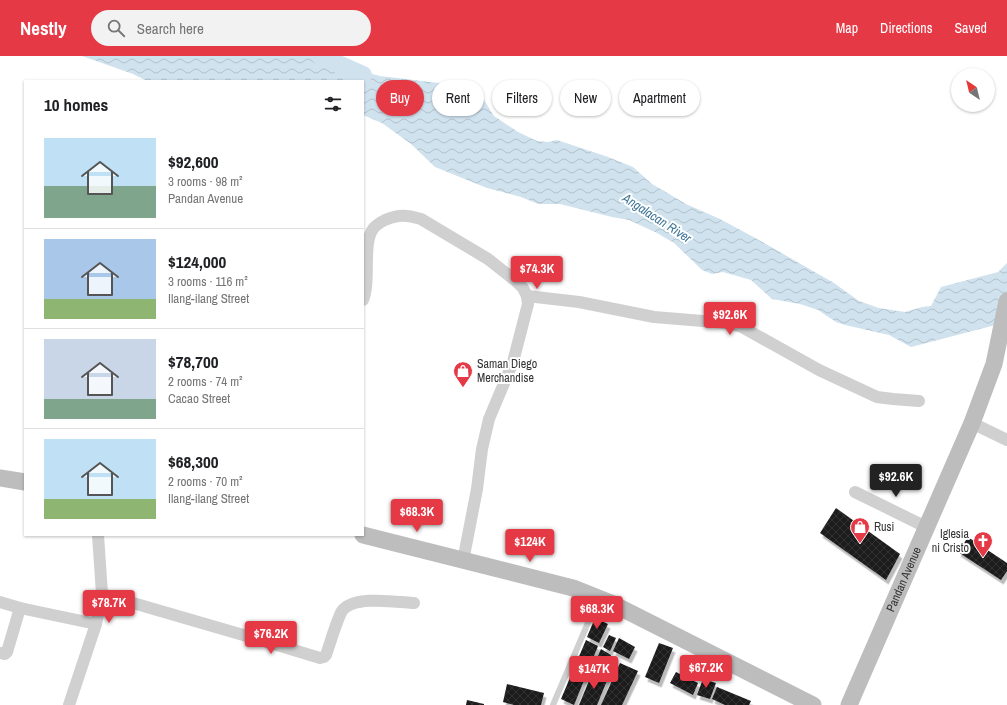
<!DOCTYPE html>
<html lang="en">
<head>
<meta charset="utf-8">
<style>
	body { margin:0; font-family:"Archivo Narrow",sans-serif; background:#f2f2f2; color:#202124; height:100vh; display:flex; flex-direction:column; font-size:15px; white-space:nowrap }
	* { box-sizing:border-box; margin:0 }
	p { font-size:13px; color:#757577 }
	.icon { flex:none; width:22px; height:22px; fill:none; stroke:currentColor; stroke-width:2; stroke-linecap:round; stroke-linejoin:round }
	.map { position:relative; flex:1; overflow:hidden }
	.panel { position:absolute; left:24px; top:24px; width:340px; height:456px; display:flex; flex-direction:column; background:#fff; border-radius:0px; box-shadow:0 1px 3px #0004 }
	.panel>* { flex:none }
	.guide { position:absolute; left:376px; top:24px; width:380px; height:36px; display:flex; gap:8px }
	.needle { width:26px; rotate:325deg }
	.fabs { position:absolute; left:951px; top:12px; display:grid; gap:8px }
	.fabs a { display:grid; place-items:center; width:44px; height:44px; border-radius:50%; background:#fff; box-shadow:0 1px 3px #0004; font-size:20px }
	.price { position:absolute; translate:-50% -34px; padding:0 9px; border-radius:4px; background:#e63946; color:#fff; font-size:13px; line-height:26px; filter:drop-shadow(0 1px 2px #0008) }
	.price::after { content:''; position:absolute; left:50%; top:24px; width:12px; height:9px; margin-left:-6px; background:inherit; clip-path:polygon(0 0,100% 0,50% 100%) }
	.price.on { background:#222; color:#fff }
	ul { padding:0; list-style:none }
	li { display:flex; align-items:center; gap:12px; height:100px; padding:0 20px }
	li+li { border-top:1px solid #e0e0e0 }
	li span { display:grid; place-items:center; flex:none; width:112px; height:80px; border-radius:0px; color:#555 }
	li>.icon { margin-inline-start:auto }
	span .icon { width:48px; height:48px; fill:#fffc; stroke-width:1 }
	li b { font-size:17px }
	h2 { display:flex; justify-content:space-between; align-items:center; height:48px; padding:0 20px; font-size:17px }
	.tag { padding:0 14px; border-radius:18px; background:#fff; box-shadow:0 1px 3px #0004; font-size:14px; line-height:36px }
	.tag.on { background:#e63946; color:#fff }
	header { display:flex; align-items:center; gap:24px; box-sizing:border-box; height:56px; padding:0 20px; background:#e63946; color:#fff }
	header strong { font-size:19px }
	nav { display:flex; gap:22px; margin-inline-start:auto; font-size:14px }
	.search { width:280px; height:36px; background:#f2f2f2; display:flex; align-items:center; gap:10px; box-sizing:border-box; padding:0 14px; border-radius:22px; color:#757577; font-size:15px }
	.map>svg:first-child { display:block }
</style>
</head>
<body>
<header>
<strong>Nestly</strong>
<div class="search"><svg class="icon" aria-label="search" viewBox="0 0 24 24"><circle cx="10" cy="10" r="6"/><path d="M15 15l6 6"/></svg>Search here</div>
<nav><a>Map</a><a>Directions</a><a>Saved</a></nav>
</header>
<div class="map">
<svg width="1007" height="649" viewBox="0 0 1007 649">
	<defs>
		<pattern id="water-waves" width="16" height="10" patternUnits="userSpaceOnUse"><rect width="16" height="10" fill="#cfe2ee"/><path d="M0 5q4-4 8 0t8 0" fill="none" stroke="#b2c2cd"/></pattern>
		<pattern id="building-cross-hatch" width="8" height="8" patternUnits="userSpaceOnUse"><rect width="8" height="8" fill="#1a1a1a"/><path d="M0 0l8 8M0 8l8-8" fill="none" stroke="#333"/></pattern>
		<filter id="shadow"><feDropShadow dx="2.5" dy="4.5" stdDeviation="0" flood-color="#0004"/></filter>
	</defs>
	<rect width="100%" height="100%" fill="#fff"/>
	<polygon fill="url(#water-waves)" points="82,0 319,0 324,5 380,20 464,30 484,44 494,60 518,76 537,85 548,86 557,84 608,101 633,111 652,128 686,148 720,163 757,183 834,227 859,245 879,252 905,256 922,251 931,250 941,231 998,216 1007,207 1007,266 911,291 889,279 845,269 836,266 818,254 800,248 772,243 751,224 723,216 712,218 702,214 674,187 657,177 629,164 612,161 560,148 538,148 521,141 487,132 435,111 411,88 382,67 363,59 363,25 147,25 133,18"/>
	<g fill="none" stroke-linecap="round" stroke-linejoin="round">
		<polyline stroke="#cfe2ee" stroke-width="18" points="320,0 363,19"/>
	</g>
	<g fill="url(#building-cross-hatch)" filter="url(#shadow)">
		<polygon points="836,452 900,498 886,524 820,477"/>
		<polygon points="968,481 1007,507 1007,515 1001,524 958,496"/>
		<polygon points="595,562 608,568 599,587 587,581"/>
		<polygon points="609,579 616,582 610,595 603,591"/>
		<polygon points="619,582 635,591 629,603 613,595"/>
		<polygon points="586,584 598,590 574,649 561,643"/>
		<polygon points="659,587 673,592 659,627 645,621"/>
		<polygon points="601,593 611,599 605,614 594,609"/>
		<polygon points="620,607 638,615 622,649 601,649"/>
		<polygon points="593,615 608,622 597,649 579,649"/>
		<polygon points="676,616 698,627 693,639 670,627"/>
		<polygon points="703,623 716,627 710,643 697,639"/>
		<polygon points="507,628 544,637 541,649 514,649 503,646"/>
		<polygon points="717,631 751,645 749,649 725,649 712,643"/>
		<polygon points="467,644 484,648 484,649 466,649"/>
	</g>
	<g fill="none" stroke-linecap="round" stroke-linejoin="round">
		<polyline stroke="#d0d0d0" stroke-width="6" points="553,649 593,555 608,550"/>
		<g stroke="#d0d0d0" stroke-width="12">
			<polyline points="527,240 579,246 654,261 727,267 742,271 819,314 877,341 893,343 919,345"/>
			<path d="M 363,244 C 371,225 362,188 373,173 C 375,170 381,166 385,164 C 399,158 407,159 421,163 L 488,203 L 516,225 L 523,232 L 527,240 L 528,248 L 513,306 L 489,363 L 482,393 L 477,433 L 463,505"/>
			<polyline points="972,367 1007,384"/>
			<polyline points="855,436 926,471"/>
			<path d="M 102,538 L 257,583 L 320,602 L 324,601 L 326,599 C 330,588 337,563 342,555 C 353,539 397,546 414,547"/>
			<polyline points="0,546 20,552 96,568"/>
			<polyline points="0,597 5,598 7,596 20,552"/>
			<polyline points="69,649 96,568 102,538 98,479"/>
		</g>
		<g stroke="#bdbdbd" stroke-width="17">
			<polyline points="0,422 25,426"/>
			<polyline points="363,479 573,532 613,548 813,649"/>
			<path id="s1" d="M 849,649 L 972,367 L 994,308 L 1007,245"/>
		</g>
	</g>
	<defs>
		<symbol id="shop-pin" viewBox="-11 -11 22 30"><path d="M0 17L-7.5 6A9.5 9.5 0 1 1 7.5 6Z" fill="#e63946" stroke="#fff"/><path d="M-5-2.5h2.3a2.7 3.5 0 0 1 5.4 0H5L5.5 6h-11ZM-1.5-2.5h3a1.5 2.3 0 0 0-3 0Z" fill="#fff"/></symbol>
		<symbol id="church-pin" viewBox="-11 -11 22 30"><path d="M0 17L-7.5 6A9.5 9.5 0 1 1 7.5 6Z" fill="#e63946" stroke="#fff"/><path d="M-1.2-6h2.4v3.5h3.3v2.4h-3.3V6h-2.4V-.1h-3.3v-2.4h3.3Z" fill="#fff"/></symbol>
	</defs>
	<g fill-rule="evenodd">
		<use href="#shop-pin" x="452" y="304" width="22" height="30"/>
		<use href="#shop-pin" x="849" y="460" width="22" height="30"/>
		<use href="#church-pin" x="972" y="474" width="22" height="30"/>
	</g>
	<g text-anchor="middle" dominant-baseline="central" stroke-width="4" stroke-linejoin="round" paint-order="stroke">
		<g font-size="12" fill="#333" stroke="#fff" text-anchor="start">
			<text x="477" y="308">Saman Diego<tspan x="477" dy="14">Merchandise</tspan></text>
			<text x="874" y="471">Rusi</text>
			<text x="969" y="478" text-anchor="end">Iglesia<tspan x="969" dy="14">ni Cristo</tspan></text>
		</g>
		<g font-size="12" fill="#333" stroke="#fff">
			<text stroke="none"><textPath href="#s1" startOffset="137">Pandan Avenue</textPath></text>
		</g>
		<g font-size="13" font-style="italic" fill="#3f7597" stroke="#fff">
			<text transform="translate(657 162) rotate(33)">Angalacan River</text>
		</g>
	</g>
</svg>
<div class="fabs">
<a><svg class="needle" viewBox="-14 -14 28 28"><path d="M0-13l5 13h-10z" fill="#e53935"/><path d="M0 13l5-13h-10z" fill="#757577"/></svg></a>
</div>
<b class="price" style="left:537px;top:234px">$74.3K</b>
<b class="price" style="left:730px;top:280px">$92.6K</b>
<b class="price on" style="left:896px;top:442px">$92.6K</b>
<b class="price" style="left:417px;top:477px">$68.3K</b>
<b class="price" style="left:530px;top:507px">$124K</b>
<b class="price" style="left:109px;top:568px">$78.7K</b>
<b class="price" style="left:597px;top:574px">$68.3K</b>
<b class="price" style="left:271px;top:599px">$76.2K</b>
<b class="price" style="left:706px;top:633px">$67.2K</b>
<b class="price" style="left:594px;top:634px">$147K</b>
<div class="guide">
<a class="tag on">Buy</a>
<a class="tag">Rent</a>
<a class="tag">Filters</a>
<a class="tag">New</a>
<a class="tag">Apartment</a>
</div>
<section class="panel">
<h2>10 homes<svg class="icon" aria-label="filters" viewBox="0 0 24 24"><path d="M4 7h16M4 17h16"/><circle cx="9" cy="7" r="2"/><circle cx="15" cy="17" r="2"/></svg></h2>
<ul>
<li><span style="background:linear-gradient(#bfe0f5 60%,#7fa58c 0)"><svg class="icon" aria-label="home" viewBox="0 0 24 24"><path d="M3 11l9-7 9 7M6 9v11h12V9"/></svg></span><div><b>$92,600</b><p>3 rooms · 98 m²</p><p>Pandan Avenue</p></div></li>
<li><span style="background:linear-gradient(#a9c7e8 75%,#8fb573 0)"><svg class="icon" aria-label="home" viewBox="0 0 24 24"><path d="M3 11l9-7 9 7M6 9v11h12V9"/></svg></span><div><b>$124,000</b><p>3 rooms · 116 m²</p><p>Ilang-ilang Street</p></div></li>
<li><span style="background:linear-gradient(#c9d6e8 75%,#7fa58c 0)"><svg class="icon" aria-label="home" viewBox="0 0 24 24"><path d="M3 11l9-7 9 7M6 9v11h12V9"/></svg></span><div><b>$78,700</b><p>2 rooms · 74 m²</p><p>Cacao Street</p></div></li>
<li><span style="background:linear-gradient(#bfe0f5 75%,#8fb573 0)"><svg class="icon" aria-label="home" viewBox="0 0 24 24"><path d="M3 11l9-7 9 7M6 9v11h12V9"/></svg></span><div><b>$68,300</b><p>2 rooms · 70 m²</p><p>Ilang-ilang Street</p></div></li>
</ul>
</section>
</div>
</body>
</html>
